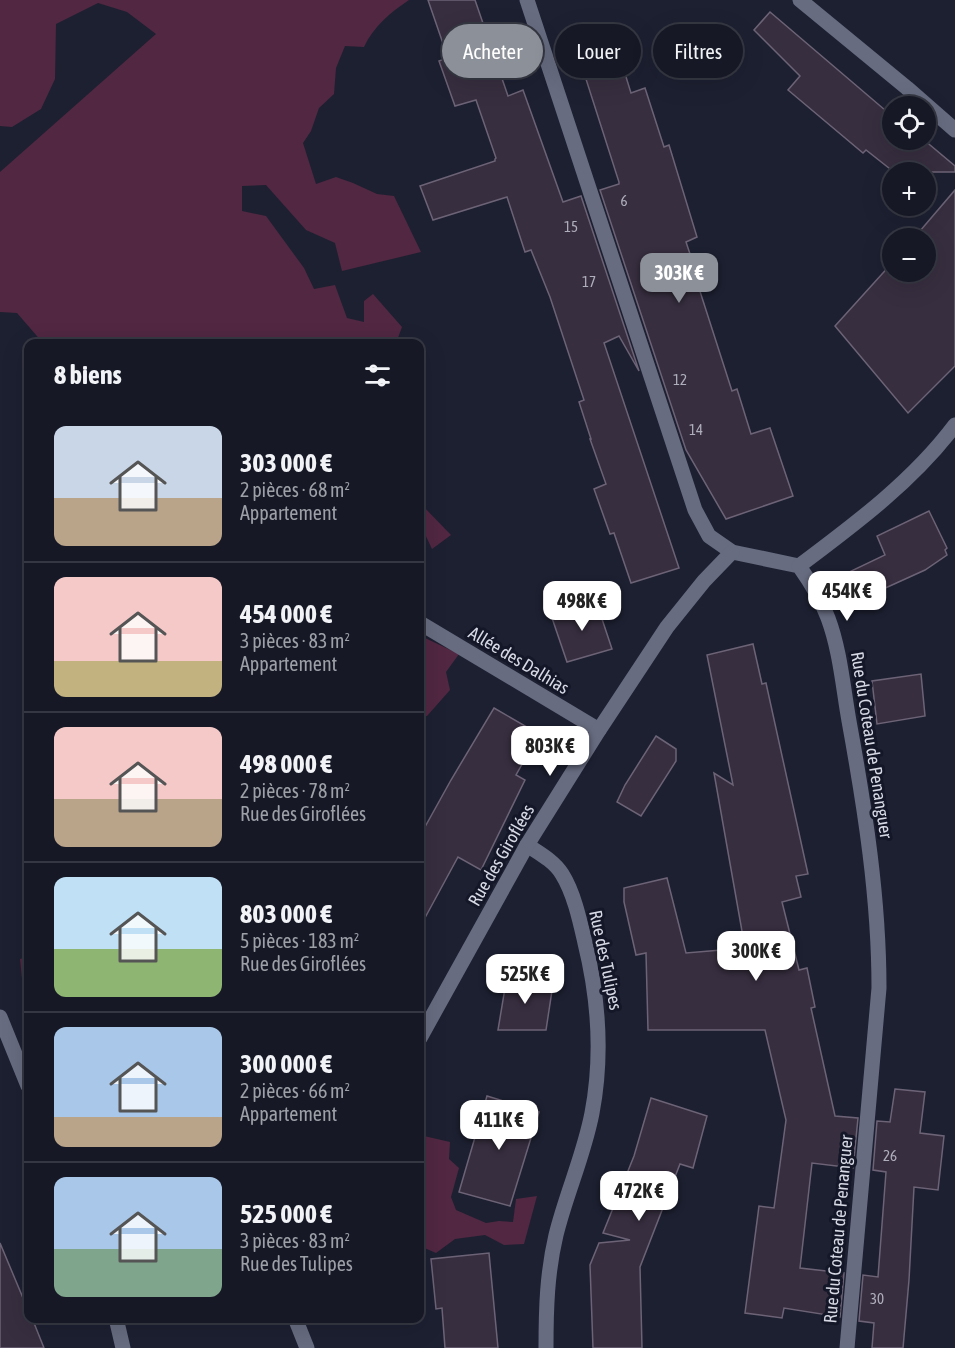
<!DOCTYPE html>
<html lang="fr">
<head>
<meta charset="utf-8">
<style>
	body { margin:0; font-family:"Asap Condensed",sans-serif; background:#232532; color:#f1f3f6; height:100vh; display:flex; flex-direction:column; font-size:22px; white-space:nowrap }
	* { box-sizing:border-box; margin:0 }
	p { font-size:20px; color:#9ea0a7 }
	.icon { flex:none; width:33px; height:33px; fill:none; stroke:currentColor; stroke-width:2; stroke-linecap:round; stroke-linejoin:round }
	.map { position:relative; flex:1; overflow:hidden }
	.side { position:absolute; left:24px; top:339px; width:400px; height:984px; display:flex; flex-direction:column; background:#161825; border-radius:12px; box-shadow:0 6px 24px #0002,0 0 0 2px #353742 }
	.side>* { flex:none }
	.top-card { position:absolute; left:442px; top:24px; width:422px; height:54px; display:flex; gap:12px }
	.buttons { position:absolute; left:882px; top:96px; display:grid; gap:12px }
	.buttons a { display:grid; place-items:center; width:54px; height:54px; border-radius:50%; background:#161825; box-shadow:0 6px 24px #0002,0 0 0 2px #353742; font-size:30px }
	.price { position:absolute; translate:-50% -51px; padding:0 14px; border-radius:12px; background:#fff; color:#222; font-size:20px; line-height:39px; filter:drop-shadow(0 2px 3px #0008) }
	.price::after { content:''; position:absolute; left:50%; top:36px; width:18px; height:14px; margin-left:-9px; background:inherit; clip-path:polygon(0 0,100% 0,50% 100%) }
	.price.active { background:#8c9099; color:#fff }
	ul { padding:0; list-style:none }
	li { display:flex; align-items:center; gap:18px; height:150px; padding:0 30px }
	li+li { border-top:2px solid #353742 }
	li span { display:grid; place-items:center; flex:none; width:168px; height:120px; border-radius:12px; color:#555 }
	li>.icon { margin-inline-start:auto }
	span .icon { width:72px; height:72px; fill:#fffc; stroke-width:1 }
	li b { font-size:26px }
	h2 { display:flex; justify-content:space-between; align-items:center; height:72px; padding:0 30px; font-size:26px }
	.tag { padding:0 21px; border-radius:27px; background:#161825; box-shadow:0 6px 24px #0002,0 0 0 2px #353742; font-size:21px; line-height:54px }
	.tag.active { background:#8c9099; color:#fff }
	.map>svg:first-child { display:block }
</style>
</head>
<body>
<div class="map">
<svg width="955" height="1348" viewBox="0 0 955 1348">
	<rect width="100%" height="100%" fill="#1d2031"/>
	<g fill="#512742">
		<path d="M 0,0 L 409,0 C 391,12 373,27 364,47 L 345,46 L 336,68 L 334,94 L 319,108 L 311,131 L 303,143 L 316,184 L 336,177 L 353,183 L 377,194 L 394,196 L 421,252 L 342,271 L 335,243 L 306,230 L 266,185 L 242,186 L 242,211 L 266,216 L 304,268 L 314,289 L 335,285 L 347,318 L 364,322 L 364,301 L 373,294 L 402,327 L 396,343 L 43,343 L 17,313 L 0,312 L 0,172 L 156,34 L 127,12 L 98,3 L 56,24 L 55,79 L 41,109 L 12,127 L 0,126 Z"/>
		<polygon points="420,503 451,535 432,549 424,532 420,532"/>
		<polygon points="420,637 425,638 459,654 446,672 450,690 427,716 420,717"/>
		<polygon points="28,957 28,1013 23,988 20,959"/>
		<polygon points="420,1131 424,1136 450,1142 449,1159 459,1168 451,1197 456,1210 486,1223 499,1221 513,1222 516,1199 537,1196 524,1244 504,1245 485,1235 455,1239 436,1253 420,1246"/>
	</g>
	<g fill="#372e3f" stroke="#6d6377" stroke-width="1.5">
		<polygon points="428,0 475,0 508,96 523,90 563,202 581,196 639,371 619,336 604,343 679,568 631,583 614,533 610,534 594,489 606,484 590,439 591,439 579,402 584,400 550,297 531,250 525,252 507,197 433,220 420,186 495,161 495,159 496,158 476,100 455,106 439,61 448,58"/>
		<polygon points="770,12 892,116 892,140 924,140 955,166 955,172 894,172 866,150 863,153 788,90 800,76 754,30"/>
		<polygon points="622,64 631,93 645,88 664,147 669,145 697,237 686,242 690,254 688,254 732,391 737,389 751,434 770,428 793,496 726,519 686,450 600,190 619,184 619,182 585,76"/>
		<polygon points="955,190 955,366 908,413 835,326 892,263 892,272 926,272 926,238 914,238"/>
		<polygon points="929,511 947,548 945,550 947,555 925,570 859,600 847,573 885,555 877,536"/>
		<polygon points="596,601 612,649 567,662 551,615"/>
		<polygon points="753,644 762,684 766,683 808,874 796,876 801,897 782,902 799,970 807,968 815,1007 811,1008 835,1116 858,1118 853,1168 812,1163 800,1268 844,1273 840,1317 784,1308 782,1318 745,1313 759,1206 774,1208 786,1120 765,1030 648,1030 646,953 636,955 624,902 624,888 667,878 686,953 745,948 714,773 733,785 707,655"/>
		<polygon points="921,674 925,716 877,724 872,681"/>
		<polygon points="494,708 539,734 516,775 525,780 481,870 458,857 420,927 420,836 451,780"/>
		<polygon points="656,736 676,749 676,761 641,816 617,802 625,785"/>
		<polygon points="507,976 553,984 546,1030 498,1030"/>
		<polygon points="895,1089 925,1092 920,1133 944,1136 938,1190 914,1187 909,1280 903,1348 872,1348 874,1323 859,1321 863,1275 878,1277 886,1172 873,1170 877,1121 890,1122"/>
		<polygon points="487,1096 539,1112 510,1206 459,1192"/>
		<polygon points="651,1098 707,1116 693,1168 680,1164 640,1267 642,1348 593,1348 590,1265 599,1243 630,1240 603,1233 634,1156"/>
		<polygon points="0,1243 28,1310 28,1318 32,1318 44,1348 0,1348"/>
		<polygon points="489,1253 498,1348 445,1348 442,1308 436,1309 431,1259"/>
	</g>
	<g fill="none" stroke-linecap="round" stroke-linejoin="round">
		<g stroke="#676c80" stroke-width="15">
			<path d="M 527,0 L 695,510 L 709,536 L 732,552 L 799,566 C 811,583 821,599 828,618 C 840,650 843,687 849,721 C 865,809 879,898 879,988 L 847,1348"/>
			<polyline points="800,0 907,88 955,130"/>
			<path d="M 799,566 C 855,524 913,481 955,425"/>
			<polyline points="420,623 599,730"/>
			<path d="M 527,845 C 539,853 554,861 562,874 C 574,893 580,921 585,943 C 599,1000 603,1055 592,1113 C 584,1155 566,1194 556,1235 C 547,1273 546,1309 546,1348"/>
			<polyline points="0,1017 28,1086"/>
			<polyline points="420,1038 527,845 599,730 667,627 704,581 732,552"/>
			<polyline points="116,1318 123,1348"/>
			<polyline points="295,1318 307,1348"/>
		</g>
	</g>
	<g text-anchor="middle" dominant-baseline="central" stroke-width="6" stroke-linejoin="round" paint-order="stroke">
		<g font-size="15" fill="#afaebc">
			<text x="624" y="200">6</text>
			<text x="571" y="226">15</text>
			<text x="589" y="281">17</text>
			<text x="680" y="379">12</text>
			<text x="696" y="429">14</text>
			<text x="890" y="1155">26</text>
			<text x="877" y="1298">30</text>
		</g>
		<g font-size="18" fill="#d7d9e5" stroke="#141727">
			<text transform="translate(519 660) rotate(31)">Allée des Dalhias</text>
			<text transform="translate(872 745) rotate(81)">Rue du Coteau de Penanguer</text>
			<text transform="translate(501 855) rotate(-60)">Rue des Giroflées</text>
			<text transform="translate(606 960) rotate(78)">Rue des Tulipes</text>
			<text transform="translate(838 1229) rotate(-85)">Rue du Coteau de Penanguer</text>
		</g>
	</g>
</svg>
<div class="buttons">
<a><svg class="icon" aria-label="locate" viewBox="0 0 24 24"><circle cx="12" cy="12" r="6"/><path d="M12 2v4M12 18v4M2 12h4M18 12h4"/></svg></a>
<a>+</a>
<a>−</a>
</div>
<b class="price active" style="left:679px;top:304px">303K €</b>
<b class="price" style="left:847px;top:622px">454K €</b>
<b class="price" style="left:582px;top:632px">498K €</b>
<b class="price" style="left:550px;top:777px">803K €</b>
<b class="price" style="left:756px;top:982px">300K €</b>
<b class="price" style="left:525px;top:1005px">525K €</b>
<b class="price" style="left:499px;top:1151px">411K €</b>
<b class="price" style="left:639px;top:1222px">472K €</b>
<div class="top-card">
<a class="tag active">Acheter</a>
<a class="tag">Louer</a>
<a class="tag">Filtres</a>
</div>
<section class="side">
<h2>8 biens<svg class="icon" aria-label="filters" viewBox="0 0 24 24"><path d="M4 7h16M4 17h16"/><circle cx="9" cy="7" r="2"/><circle cx="15" cy="17" r="2"/></svg></h2>
<ul>
<li><span style="background:linear-gradient(#c9d6e8 60%,#b9a48a 0)"><svg class="icon" aria-label="home" viewBox="0 0 24 24"><path d="M3 11l9-7 9 7M6 9v11h12V9"/></svg></span><div><b>303 000 €</b><p>2 pièces · 68 m²</p><p>Appartement</p></div></li>
<li><span style="background:linear-gradient(#f6c9c9 70%,#c2b280 0)"><svg class="icon" aria-label="home" viewBox="0 0 24 24"><path d="M3 11l9-7 9 7M6 9v11h12V9"/></svg></span><div><b>454 000 €</b><p>3 pièces · 83 m²</p><p>Appartement</p></div></li>
<li><span style="background:linear-gradient(#f6c9c9 60%,#b9a48a 0)"><svg class="icon" aria-label="home" viewBox="0 0 24 24"><path d="M3 11l9-7 9 7M6 9v11h12V9"/></svg></span><div><b>498 000 €</b><p>2 pièces · 78 m²</p><p>Rue des Giroflées</p></div></li>
<li><span style="background:linear-gradient(#bfe0f5 60%,#8fb573 0)"><svg class="icon" aria-label="home" viewBox="0 0 24 24"><path d="M3 11l9-7 9 7M6 9v11h12V9"/></svg></span><div><b>803 000 €</b><p>5 pièces · 183 m²</p><p>Rue des Giroflées</p></div></li>
<li><span style="background:linear-gradient(#a9c7e8 75%,#b9a48a 0)"><svg class="icon" aria-label="home" viewBox="0 0 24 24"><path d="M3 11l9-7 9 7M6 9v11h12V9"/></svg></span><div><b>300 000 €</b><p>2 pièces · 66 m²</p><p>Appartement</p></div></li>
<li><span style="background:linear-gradient(#a9c7e8 60%,#7fa58c 0)"><svg class="icon" aria-label="home" viewBox="0 0 24 24"><path d="M3 11l9-7 9 7M6 9v11h12V9"/></svg></span><div><b>525 000 €</b><p>3 pièces · 83 m²</p><p>Rue des Tulipes</p></div></li>
</ul>
</section>
</div>
</body>
</html>
